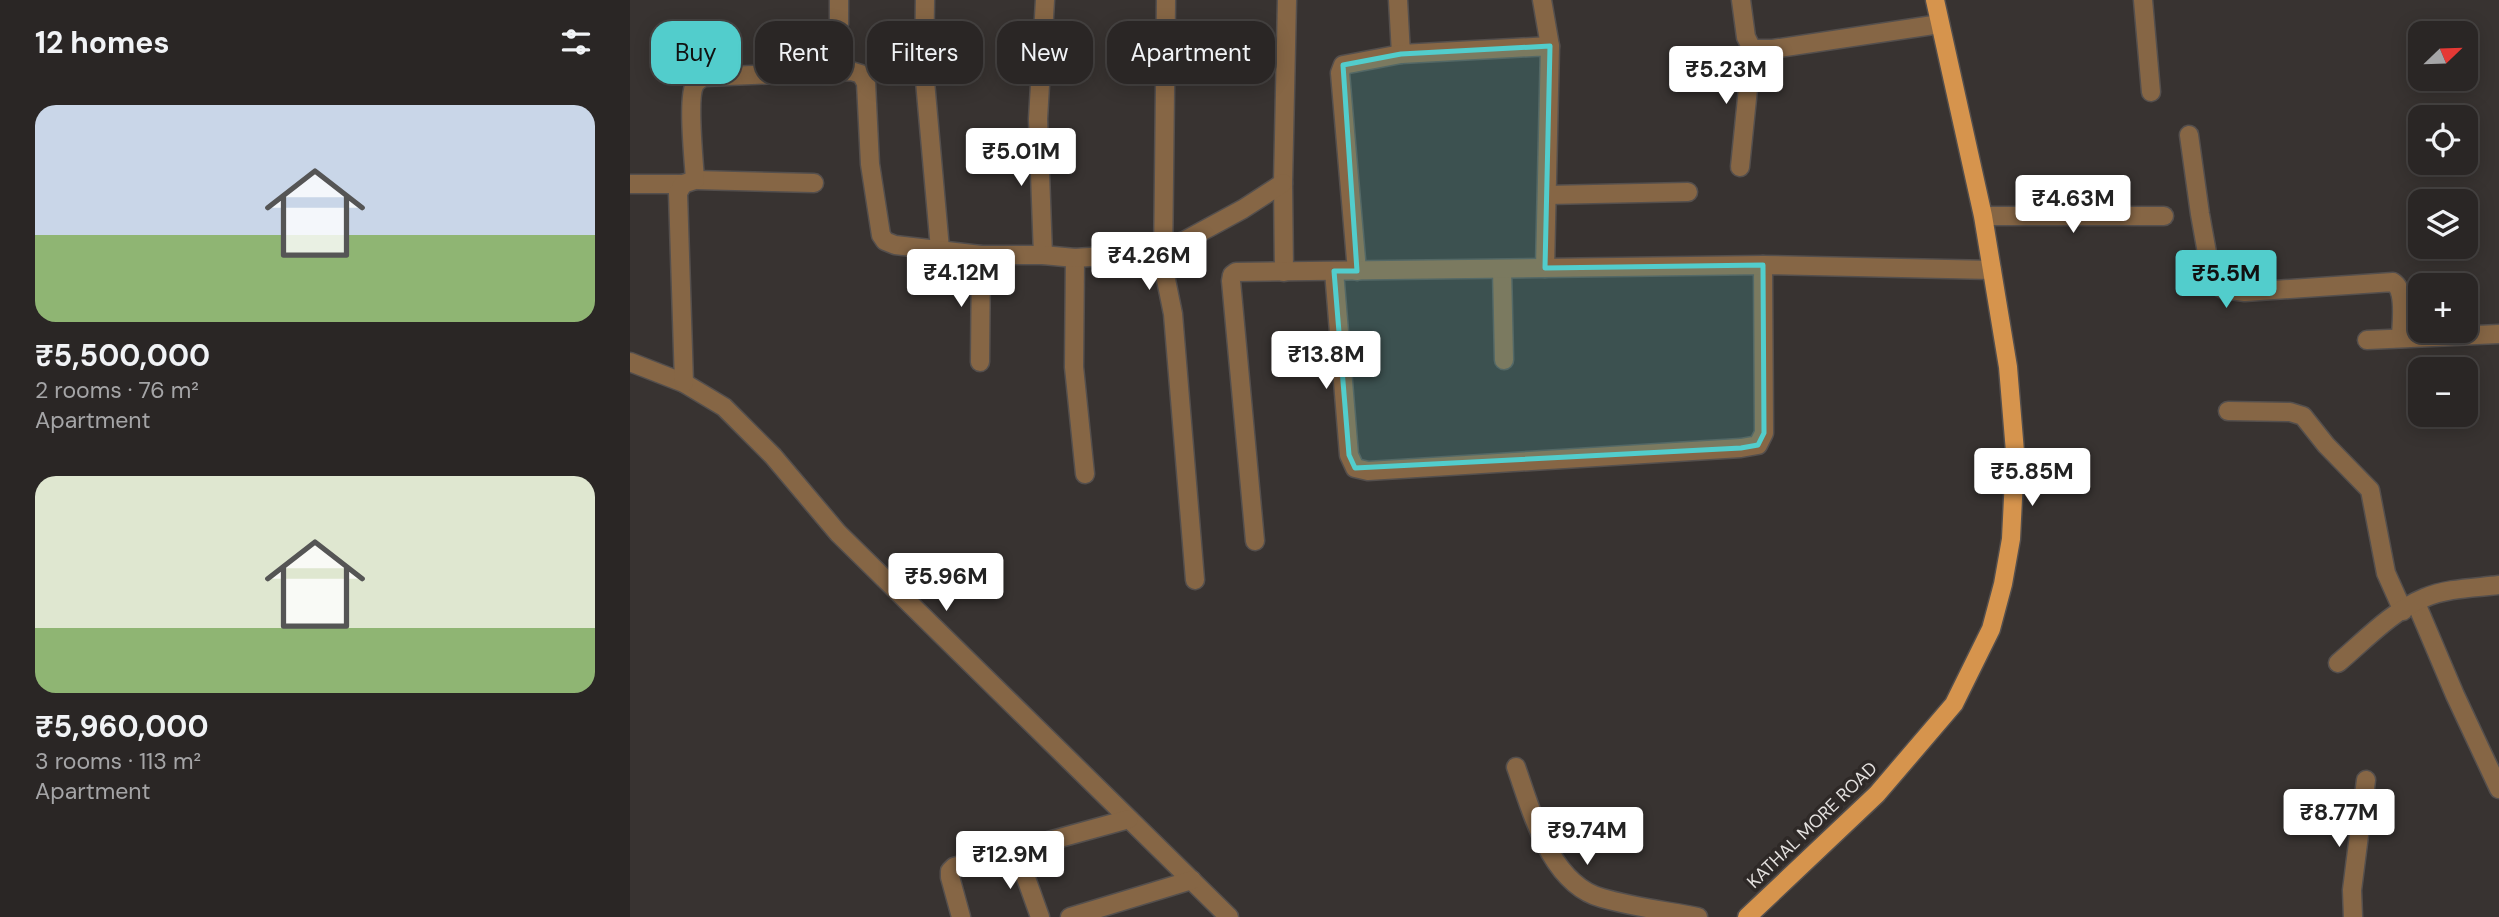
<!DOCTYPE html>
<html lang="en">
<head>
<meta charset="utf-8">
<style>
	body { margin:0; font-family:"DM Sans",sans-serif; background:#363232; color:#f1f3f6; height:100vh; display:flex; flex-direction:column; font-size:26px; white-space:nowrap }
	* { box-sizing:border-box; margin:0 }
	p { font-size:23px; color:#a5a5a7 }
	.icon { flex:none; width:38px; height:38px; fill:none; stroke:currentColor; stroke-width:2; stroke-linecap:round; stroke-linejoin:round }
	.map { position:relative; flex:1; overflow:hidden }
	.side { display:flex; flex-direction:column; background:#2a2625; width:630px }
	.side>* { flex:none }
	.banner { position:absolute; left:21px; top:21px; width:665px; height:63px; display:flex; gap:14px }
	.needle { width:46px; rotate:67deg }
	.controls { position:absolute; left:1778px; top:21px; display:grid; gap:14px }
	.controls a { display:grid; place-items:center; width:70px; height:70px; border-radius:14px; background:#2a2625; box-shadow:0 4px 18px #0003,0 0 0 2px #464342; font-size:35px }
	.price { position:absolute; translate:-50% -60px; padding:0 16px; border-radius:7px; background:#fff; color:#222; font-size:23px; line-height:46px; filter:drop-shadow(0 2px 4px #0008) }
	.price::after { content:''; position:absolute; left:50%; top:42px; width:21px; height:16px; margin-left:-10px; background:inherit; clip-path:polygon(0 0,100% 0,50% 100%) }
	.price.selected { background:#52cdcc; color:#111 }
	ul { padding:0; list-style:none }
	li { display:grid; align-content:center; gap:14px; height:371px; padding:0 35px }
	li span { display:grid; place-items:center; height:217px; border-radius:21px; color:#555 }
	li>.icon { margin-inline-start:auto }
	span .icon { width:126px; height:126px; fill:#fffc; stroke-width:1 }
	li b { font-size:30px }
	h2 { display:flex; justify-content:space-between; align-items:center; height:84px; padding:0 35px; font-size:30px }
	.tag { padding:0 24px; border-radius:21px; background:#2a2625; box-shadow:0 4px 18px #0003,0 0 0 2px #464342; font-size:24px; line-height:63px }
	.tag.selected { background:#52cdcc; color:#111 }
	main { display:flex; flex:1; min-height:0 }
	.map>svg:first-child { display:block }
</style>
</head>
<body>
<main>
<section class="side">
<h2>12 homes<svg class="icon" aria-label="filters" viewBox="0 0 24 24"><path d="M4 7h16M4 17h16"/><circle cx="9" cy="7" r="2"/><circle cx="15" cy="17" r="2"/></svg></h2>
<ul>
<li><span style="background:linear-gradient(#c9d6e8 60%,#8fb573 0)"><svg class="icon" aria-label="home" viewBox="0 0 24 24"><path d="M3 11l9-7 9 7M6 9v11h12V9"/></svg></span><div><b>₹5,500,000</b><p>2 rooms · 76 m²</p><p>Apartment</p></div></li>
<li><span style="background:linear-gradient(#dfe7d0 70%,#8fb573 0)"><svg class="icon" aria-label="home" viewBox="0 0 24 24"><path d="M3 11l9-7 9 7M6 9v11h12V9"/></svg></span><div><b>₹5,960,000</b><p>3 rooms · 113 m²</p><p>Apartment</p></div></li>
</ul>
</section>
<div class="map">
<svg width="1869" height="917" viewBox="0 0 1869 917">
	<rect width="100%" height="100%" fill="#383331"/>
	<g fill="none" stroke-linecap="round" stroke-linejoin="round">
		<defs>
			<g id="minor">
				<polyline points="209,0 209,24"/>
				<polyline points="295,0 294,70 310,249"/>
				<polyline points="768,0 771,54 920,46 915,268"/>
				<polyline points="912,0 920,46"/>
				<polyline points="1111,0 1116,37 1122,49 1143,49 1310,24"/>
				<polyline points="1513,0 1521,92"/>
				<polyline points="536,1 533,265 543,314 565,580"/>
				<path d="M 1559,135 L 1570,214 L 1581,275 L 1586,285 L 1593,289 L 1615,292 L 1763,282 C 1777,291 1771,323 1771,338"/>
				<polyline points="1110,167 1122,49"/>
				<polyline points="65,180 184,183"/>
				<polyline points="0,184 53,184"/>
				<polyline points="917,195 1058,192"/>
				<polyline points="1353,216 1534,216"/>
				<polyline points="413,255 408,119 415,0"/>
				<polyline points="445,258 444,367 455,474"/>
				<polyline points="872,269 874,360"/>
				<polyline points="704,271 719,455 725,468 738,471 1111,448 1128,445 1134,433 1133,265"/>
				<polyline points="727,271 710,73 713,65 771,54"/>
				<polyline points="654,272 653,183 657,0"/>
				<polyline points="1737,340 1869,334"/>
				<polyline points="0,362 54,383 94,407 143,456 208,533 599,917"/>
				<polyline points="350,362 351,255"/>
				<path d="M 54,383 L 48,193 L 53,184 L 65,180 C 64,162 57,97 65,84 C 67,81 70,79 74,77 L 221,71 L 231,74 L 236,83 L 240,164 L 251,235 L 255,241 L 265,245 L 351,255 L 413,255 L 445,258 L 520,253 L 554,241 L 613,209 L 653,183"/>
				<polyline points="1598,411 1660,412 1673,416 1696,445 1740,490 1756,573 1773,611"/>
				<polyline points="625,541 601,281 602,275 606,272 1133,265 1362,270"/>
				<polyline points="1786,603 1825,695 1869,789"/>
				<path d="M 1708,663 C 1734,641 1762,611 1794,598 C 1817,588 1845,588 1869,585"/>
				<path d="M 886,767 C 902,812 920,884 972,898 C 1003,907 1037,911 1068,917"/>
				<polyline points="386,850 410,917"/>
				<polyline points="331,917 320,877 320,871 324,867 499,819"/>
				<polyline points="440,917 562,880"/>
				<polyline points="1723,917 1722,890 1736,780"/>
			</g>
			<polyline id="major" points="1117,917 1247,794 1324,704 1361,629 1373,584 1381,539 1384,478 1385,452 1378,367 1353,216 1305,0"/>
		</defs>
		<use href="#minor" stroke="#544f4d" stroke-width="21"/>
		<use href="#major" stroke="#544f4d" stroke-width="21"/>
		<use href="#minor" stroke="#866645" stroke-width="18"/>
		<use href="#major" stroke="#d6944d" stroke-width="18"/>
	</g>
	<path fill="#52cdcc" fill-opacity="0.2" stroke="#52cdcc" stroke-width="5" stroke-linejoin="round" d="M 920,46 L 915,268 L 1133,265 L 1134,433 L 1128,445 L 1111,448 L 725,468 L 719,455 L 704,271 L 727,271 L 713,65 L 771,54 Z"/>
	<g text-anchor="middle" dominant-baseline="central" stroke-width="7" stroke-linejoin="round" paint-order="stroke">
		<g font-size="18" fill="#e4e1df" stroke="#2e2927">
			<text transform="translate(1182 825) rotate(-44)">KATHAL MORE ROAD</text>
		</g>
	</g>
</svg>
<div class="controls">
<a><svg class="needle" viewBox="-14 -14 28 28"><path d="M0-13l5 13h-10z" fill="#e53935"/><path d="M0 13l5-13h-10z" fill="#a5a5a7"/></svg></a>
<a><svg class="icon" aria-label="locate" viewBox="0 0 24 24"><circle cx="12" cy="12" r="6"/><path d="M12 2v4M12 18v4M2 12h4M18 12h4"/></svg></a>
<a><svg class="icon" aria-label="layers" viewBox="0 0 24 24"><path d="M12 4l9 5-9 5-9-5zM3 14l9 5 9-5"/></svg></a>
<a>+</a>
<a>−</a>
</div>
<b class="price" style="left:1096px;top:106px">₹5.23M</b>
<b class="price" style="left:391px;top:188px">₹5.01M</b>
<b class="price" style="left:1443px;top:235px">₹4.63M</b>
<b class="price" style="left:519px;top:292px">₹4.26M</b>
<b class="price" style="left:331px;top:309px">₹4.12M</b>
<b class="price selected" style="left:1596px;top:310px">₹5.5M</b>
<b class="price" style="left:696px;top:391px">₹13.8M</b>
<b class="price" style="left:1402px;top:508px">₹5.85M</b>
<b class="price" style="left:316px;top:613px">₹5.96M</b>
<b class="price" style="left:1709px;top:849px">₹8.77M</b>
<b class="price" style="left:957px;top:867px">₹9.74M</b>
<b class="price" style="left:380px;top:891px">₹12.9M</b>
<div class="banner">
<a class="tag selected">Buy</a>
<a class="tag">Rent</a>
<a class="tag">Filters</a>
<a class="tag">New</a>
<a class="tag">Apartment</a>
</div>
</div>
</main>
</body>
</html>
